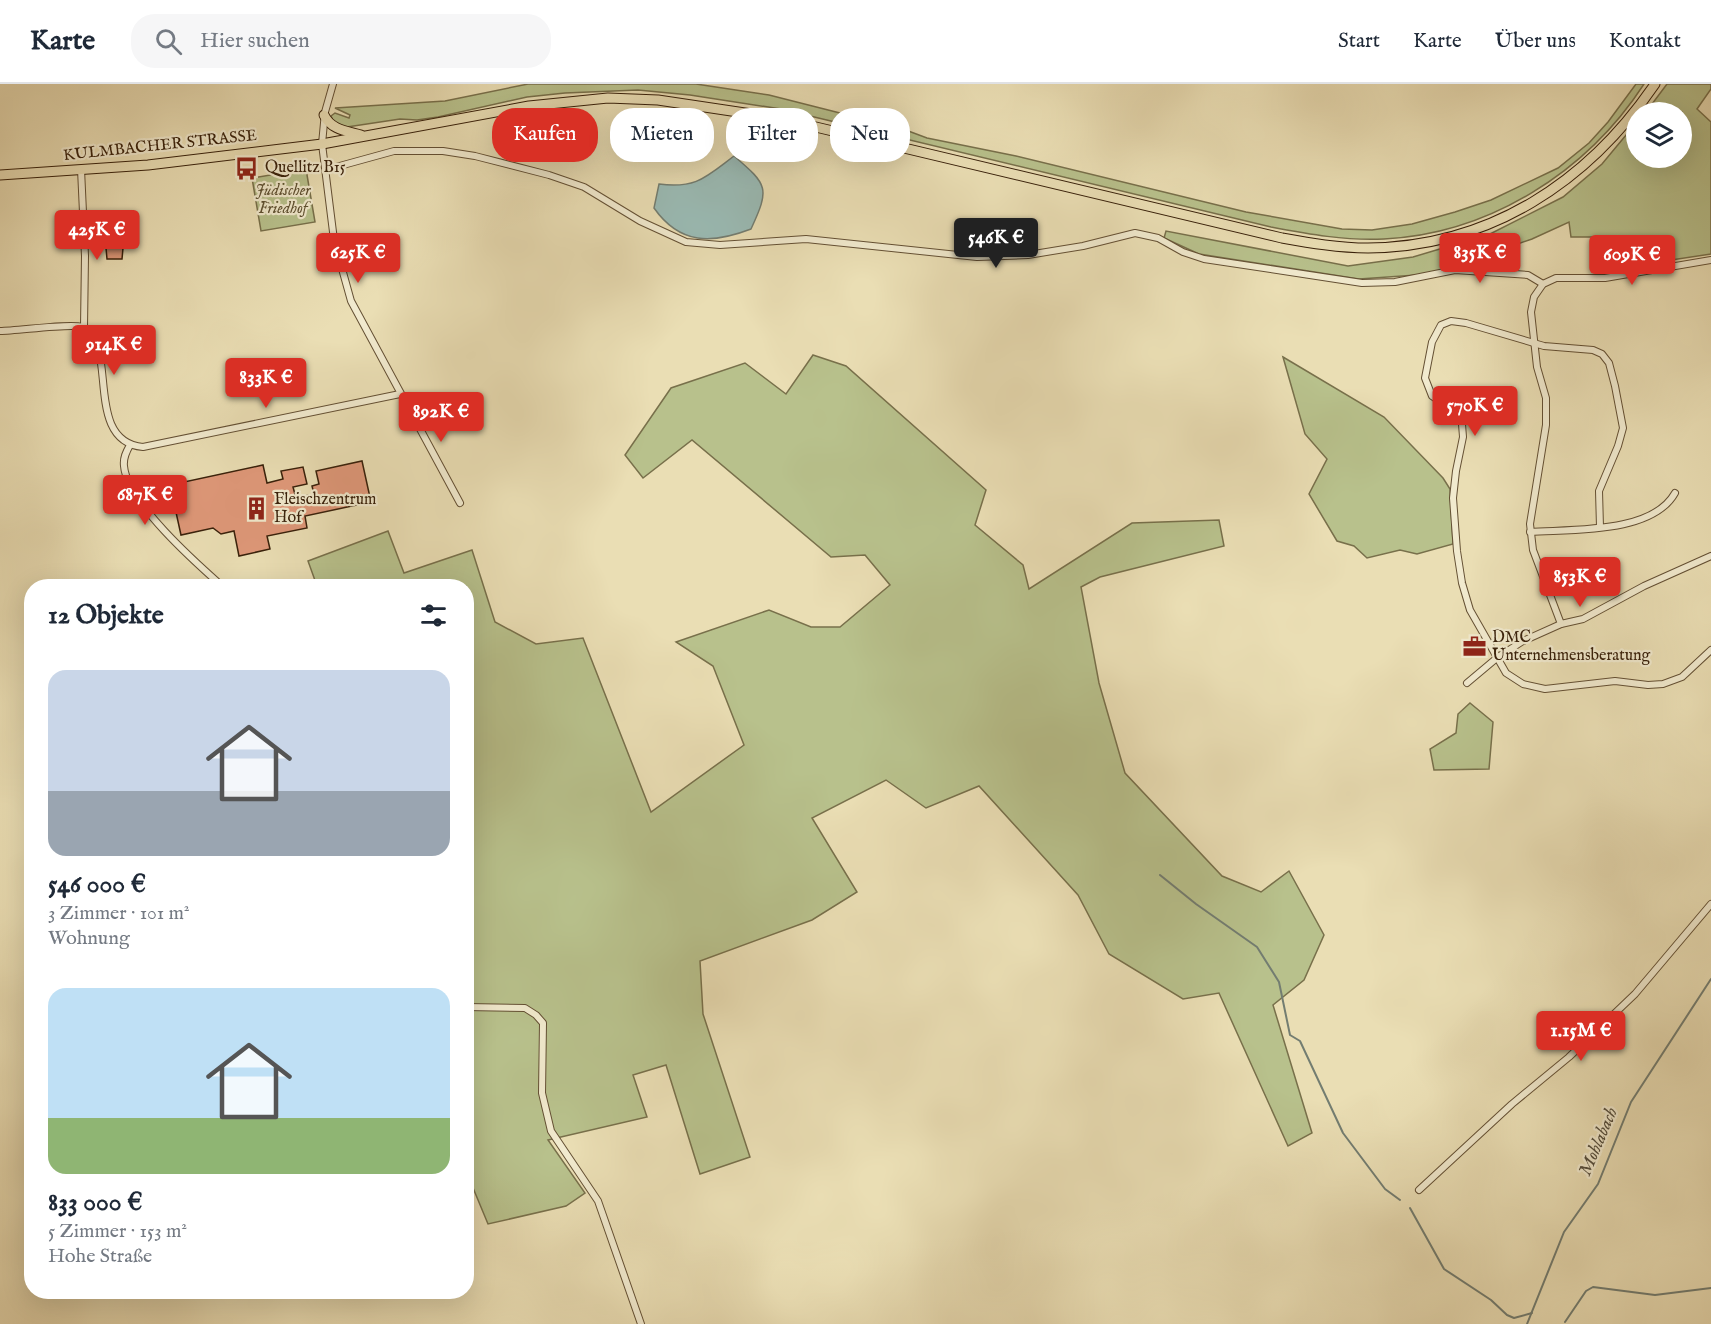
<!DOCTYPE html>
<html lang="de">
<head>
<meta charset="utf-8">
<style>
	body { margin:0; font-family:"IM FELL English",serif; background:#f6f6f7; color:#1f2937; height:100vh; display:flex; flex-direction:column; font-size:22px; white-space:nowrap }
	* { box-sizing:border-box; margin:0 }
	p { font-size:20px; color:#747a83 }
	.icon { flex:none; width:33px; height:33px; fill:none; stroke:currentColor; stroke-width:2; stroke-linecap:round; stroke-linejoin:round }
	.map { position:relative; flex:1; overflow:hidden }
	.side { position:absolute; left:24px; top:495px; width:450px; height:720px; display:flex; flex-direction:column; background:#fff; border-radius:24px; box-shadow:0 6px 24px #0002 }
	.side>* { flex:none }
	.banner { position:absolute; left:492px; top:24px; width:570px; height:54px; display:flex; gap:12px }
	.fabs { position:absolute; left:1626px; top:18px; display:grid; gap:12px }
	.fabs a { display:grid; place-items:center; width:66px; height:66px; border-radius:50%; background:#fff; box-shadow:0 6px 24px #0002; font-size:30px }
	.price { position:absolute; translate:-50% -51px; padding:0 14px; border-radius:6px; background:#d93025; color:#fff; font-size:20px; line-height:39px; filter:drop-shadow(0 2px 3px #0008) }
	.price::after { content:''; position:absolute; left:50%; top:36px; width:18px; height:14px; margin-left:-9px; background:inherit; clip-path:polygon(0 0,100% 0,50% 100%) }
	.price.on { background:#222; color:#fff }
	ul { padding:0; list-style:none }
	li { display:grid; align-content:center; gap:12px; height:318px; padding:0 24px }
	li span { display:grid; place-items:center; height:186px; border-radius:18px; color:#555 }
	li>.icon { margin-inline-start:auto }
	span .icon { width:108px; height:108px; fill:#fffc; stroke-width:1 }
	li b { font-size:26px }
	h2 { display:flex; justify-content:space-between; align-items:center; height:72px; padding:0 24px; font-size:26px }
	.tag { padding:0 21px; border-radius:24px; background:#fff; box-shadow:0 6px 24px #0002; font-size:21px; line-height:54px }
	.tag.on { background:#d93025; color:#fff }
	header { display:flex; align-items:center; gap:36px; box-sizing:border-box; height:84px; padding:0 30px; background:#fff; border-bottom:2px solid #e0e1e3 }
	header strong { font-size:28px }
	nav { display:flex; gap:33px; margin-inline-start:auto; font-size:21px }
	.search { width:420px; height:54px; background:#f6f6f7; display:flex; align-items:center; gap:15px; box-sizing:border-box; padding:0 21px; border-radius:24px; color:#747a83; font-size:22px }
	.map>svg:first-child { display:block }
</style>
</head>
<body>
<header>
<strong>Karte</strong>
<div class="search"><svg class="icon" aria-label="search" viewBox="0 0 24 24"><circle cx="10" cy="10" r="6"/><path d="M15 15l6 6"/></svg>Hier suchen</div>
<nav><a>Start</a><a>Karte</a><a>Über uns</a><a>Kontakt</a></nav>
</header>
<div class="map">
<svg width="1711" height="1240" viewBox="0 0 1711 1240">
	<rect width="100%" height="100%" fill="#eadeb4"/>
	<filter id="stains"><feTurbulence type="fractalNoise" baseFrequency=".00333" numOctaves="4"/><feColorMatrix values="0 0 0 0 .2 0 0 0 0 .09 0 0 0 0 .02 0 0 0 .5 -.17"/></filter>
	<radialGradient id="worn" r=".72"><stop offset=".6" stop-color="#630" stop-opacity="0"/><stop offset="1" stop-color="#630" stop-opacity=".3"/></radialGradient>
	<g fill="#b8c18c" stroke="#78704b" stroke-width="1.5">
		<path d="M 528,0 L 696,0 L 769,11 L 903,45 L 927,54 L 1016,72 L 1246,128 L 1342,145 L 1372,146 L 1412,140 L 1455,128 L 1491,116 L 1558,84 L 1589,59 L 1608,38 L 1636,0 L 1644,0 C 1587,88 1489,150 1384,155 C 1346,157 1308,150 1271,143 L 781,25 L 690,11 L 638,6 L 565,9 L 527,13 L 438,33 L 417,36 L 400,35 L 347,43 L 342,43 L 333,37 L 331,32 L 335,29 L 349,34 L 350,31 L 335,24 L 445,17 Z"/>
		<polygon points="1667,0 1711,0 1711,5 1697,25 1711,38 1711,170 1625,183 1620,153 1571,153 1569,138 1532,155 1506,164 1502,184 1450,185 1431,190 1359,195 1199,170 1164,154 1166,147 1348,182 1413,173 1490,150 1563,113 1602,80 1636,39 1636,74 1682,74 1682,28 1646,28"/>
		<polygon points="306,85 315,138 261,147 252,94"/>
		<polygon points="813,271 846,282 986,406 975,441 1023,481 1029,505 1132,439 1219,436 1224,462 1100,493 1081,503 1099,599 1125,689 1222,792 1261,808 1289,787 1324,851 1304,896 1273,921 1312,1049 1288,1062 1219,909 1183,915 1109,870 1078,811 979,702 926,724 886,696 812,734 857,808 812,836 700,877 703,930 750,1073 700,1090 666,981 633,991 647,1033 548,1056 585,1109 566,1122 488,1140 466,1087 466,502 317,502 308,477 388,447 404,489 472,466 495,538 536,560 583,554 651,728 744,661 713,582 676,558 769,526 811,543 840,543 890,501 865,471 831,473 692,356 643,394 625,371 671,304 745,279 786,310"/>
		<polygon points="1283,273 1384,333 1443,394 1450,405 1453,460 1417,470 1400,466 1367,474 1354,462 1337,457 1309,410 1327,375 1305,350"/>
		<polygon points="1470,619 1493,638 1489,685 1434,686 1430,665 1456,649 1458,630"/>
	</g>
	<path fill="#9abbb5" stroke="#737d71" stroke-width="1.5" d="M 734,72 C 768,101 770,104 751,145 C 712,160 680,161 654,124 L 659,100 C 696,105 706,93 734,72 Z"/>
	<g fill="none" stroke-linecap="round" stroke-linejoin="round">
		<g stroke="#737d71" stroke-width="2">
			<polyline points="1160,791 1196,820 1257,863 1279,898 1290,951 1300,957 1343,1049 1385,1105 1400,1116"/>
			<polyline points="1410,1124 1444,1185 1491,1216 1507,1231 1514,1234 1532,1229"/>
			<polyline points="1565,1238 1586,1207 1593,1203 1655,1211 1711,1204"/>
			<polyline points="1527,1240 1564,1148 1598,1100 1631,1018 1711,895"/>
		</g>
	</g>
	<g fill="#df9879" stroke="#38200a" stroke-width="1.5">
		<polygon points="106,164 123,164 122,175 107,175"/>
		<polygon points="362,377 371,418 305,432 307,444 267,452 270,465 239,472 234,447 221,450 213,444 181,451 170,401 263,381 267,399 283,395 281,387 303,383 307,400 293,403 296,414 314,410 312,402 319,400 316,387"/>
	</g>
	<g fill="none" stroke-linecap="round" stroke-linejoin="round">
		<defs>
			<g id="minor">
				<polyline points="333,0 325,28 322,60 334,156 351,217 460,419"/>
				<polyline points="81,85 85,172 84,243"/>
				<polyline points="325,86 394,67 443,67 475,72 549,91 584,103 640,137 686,158 720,161 806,155 977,173 1028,171 1083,162 1135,149 1158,154 1183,168 1204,175 1362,199 1395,198 1455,186 1528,191 1543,200"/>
				<path d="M 0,247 C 17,247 71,239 82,243 C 120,258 82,357 143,363 L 400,310"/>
				<path d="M 130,361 C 126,368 123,374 124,382 C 127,418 196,479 222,502"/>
				<polyline points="1600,443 1599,407 1618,362 1623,344 1615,302 1609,279 1602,270 1593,266 1544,262 1466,239 1451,237 1441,241 1432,258 1425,294 1432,312 1451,325 1462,340 1463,353 1456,387 1453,414 1457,467 1462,499 1470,526 1506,589 1523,600 1545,605 1615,597 1648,601 1663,600 1682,593 1711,566"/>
				<path d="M 1530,448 C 1572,445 1652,450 1675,409"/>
				<polyline points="1561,540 1533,466 1530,440 1546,341 1546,314 1537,283 1531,228 1534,213 1543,200 1556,194 1605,194 1711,176"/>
				<polyline points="1467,599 1498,573 1523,557 1561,540 1583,535 1644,502 1711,472"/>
				<polyline points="466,923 525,924 536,931 543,939 542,1009 551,1047 598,1117 641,1240"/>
				<polyline points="1419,1106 1512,1020 1569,973 1635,910 1711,820"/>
			</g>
			<polyline id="primary" points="0,91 148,81 322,60"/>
			<g id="trunk">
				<path d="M 324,31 C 331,46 347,47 361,51"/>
				<path d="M 322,60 L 529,22 L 608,14 L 658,16 L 778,34 L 1282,154 C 1310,159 1339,164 1368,164 C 1490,163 1588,98 1655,0"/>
			</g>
		</defs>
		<use href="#minor" stroke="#645034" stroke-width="8"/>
		<use href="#primary" stroke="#38200a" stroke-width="11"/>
		<use href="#trunk" stroke="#38200a" stroke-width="11"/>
		<use href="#minor" stroke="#f1eace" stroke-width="6"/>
		<use href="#primary" stroke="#eadeb4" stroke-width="9"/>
		<use href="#trunk" stroke="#eadeb4" stroke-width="9"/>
	</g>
	<defs>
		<symbol id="bus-bare" viewBox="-9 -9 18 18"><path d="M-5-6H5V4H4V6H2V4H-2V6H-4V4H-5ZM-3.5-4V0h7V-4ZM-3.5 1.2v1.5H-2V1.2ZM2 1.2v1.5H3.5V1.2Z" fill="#8f2418" stroke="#f1eace" stroke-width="2.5" paint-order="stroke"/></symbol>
		<symbol id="building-bare" viewBox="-9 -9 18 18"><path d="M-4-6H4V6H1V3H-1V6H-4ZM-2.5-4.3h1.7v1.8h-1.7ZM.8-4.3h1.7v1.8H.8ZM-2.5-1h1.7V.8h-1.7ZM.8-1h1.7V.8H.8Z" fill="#8f2418" stroke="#f1eace" stroke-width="2.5" paint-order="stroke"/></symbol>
		<symbol id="office-bare" viewBox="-9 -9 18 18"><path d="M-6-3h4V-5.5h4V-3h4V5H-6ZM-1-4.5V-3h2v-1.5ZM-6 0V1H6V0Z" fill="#8f2418" stroke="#f1eace" stroke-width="2.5" paint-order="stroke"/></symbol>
	</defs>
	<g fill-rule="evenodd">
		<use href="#bus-bare" x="230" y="68" width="33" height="33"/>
		<use href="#building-bare" x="240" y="408" width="33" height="33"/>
		<use href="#office-bare" x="1458" y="546" width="33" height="33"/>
	</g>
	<g text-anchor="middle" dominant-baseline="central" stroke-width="4.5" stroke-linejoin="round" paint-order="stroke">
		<g font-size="16" fill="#38200a" stroke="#f1eace">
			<text transform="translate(160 62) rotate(-6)">KULMBACHER STRASSE</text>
		</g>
		<g font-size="16" fill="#38200a" stroke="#f1eace" text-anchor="start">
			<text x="265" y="84">Quellitz B15</text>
			<text x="274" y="416">Fleischzentrum<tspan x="274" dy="18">Hof</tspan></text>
			<text x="1492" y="554">DMC<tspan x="1492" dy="18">Unternehmensberatung</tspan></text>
		</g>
		<g font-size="16" font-style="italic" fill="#5e5031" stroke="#f1eace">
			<text x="283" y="107">Jüdischer<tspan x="283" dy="18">Friedhof</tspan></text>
		</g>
		<g font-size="18" font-style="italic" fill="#554e3d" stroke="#f1eace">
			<text transform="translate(1599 1058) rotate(-67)">Mohlabach</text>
		</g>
	</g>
	<rect width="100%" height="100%" filter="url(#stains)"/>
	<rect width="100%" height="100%" fill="url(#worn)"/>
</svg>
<div class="fabs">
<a><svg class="icon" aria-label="layers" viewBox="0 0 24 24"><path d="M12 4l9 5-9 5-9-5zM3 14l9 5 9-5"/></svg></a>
</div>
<b class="price" style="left:97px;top:177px">425K €</b>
<b class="price on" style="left:996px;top:185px">546K €</b>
<b class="price" style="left:358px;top:200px">625K €</b>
<b class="price" style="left:1480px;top:200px">835K €</b>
<b class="price" style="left:1632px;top:202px">609K €</b>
<b class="price" style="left:114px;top:292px">914K €</b>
<b class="price" style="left:266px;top:325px">833K €</b>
<b class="price" style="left:1475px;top:353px">570K €</b>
<b class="price" style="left:441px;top:359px">892K €</b>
<b class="price" style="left:145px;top:442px">687K €</b>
<b class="price" style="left:1580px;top:524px">853K €</b>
<b class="price" style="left:1581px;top:978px">1.15M €</b>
<div class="banner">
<a class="tag on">Kaufen</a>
<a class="tag">Mieten</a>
<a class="tag">Filter</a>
<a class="tag">Neu</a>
</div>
<section class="side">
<h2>12 Objekte<svg class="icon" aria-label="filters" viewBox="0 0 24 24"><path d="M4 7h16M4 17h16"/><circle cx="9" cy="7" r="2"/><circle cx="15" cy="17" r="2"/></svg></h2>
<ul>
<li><span style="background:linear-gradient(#c9d6e8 65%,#9aa5b1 0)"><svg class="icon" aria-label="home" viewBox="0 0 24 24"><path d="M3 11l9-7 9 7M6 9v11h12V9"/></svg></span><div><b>546 000 €</b><p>3 Zimmer · 101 m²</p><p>Wohnung</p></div></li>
<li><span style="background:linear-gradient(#bfe0f5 70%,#8fb573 0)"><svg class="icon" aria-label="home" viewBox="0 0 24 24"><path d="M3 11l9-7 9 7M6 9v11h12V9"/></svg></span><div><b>833 000 €</b><p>5 Zimmer · 153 m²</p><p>Hohe Straße</p></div></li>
</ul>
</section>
</div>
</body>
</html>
